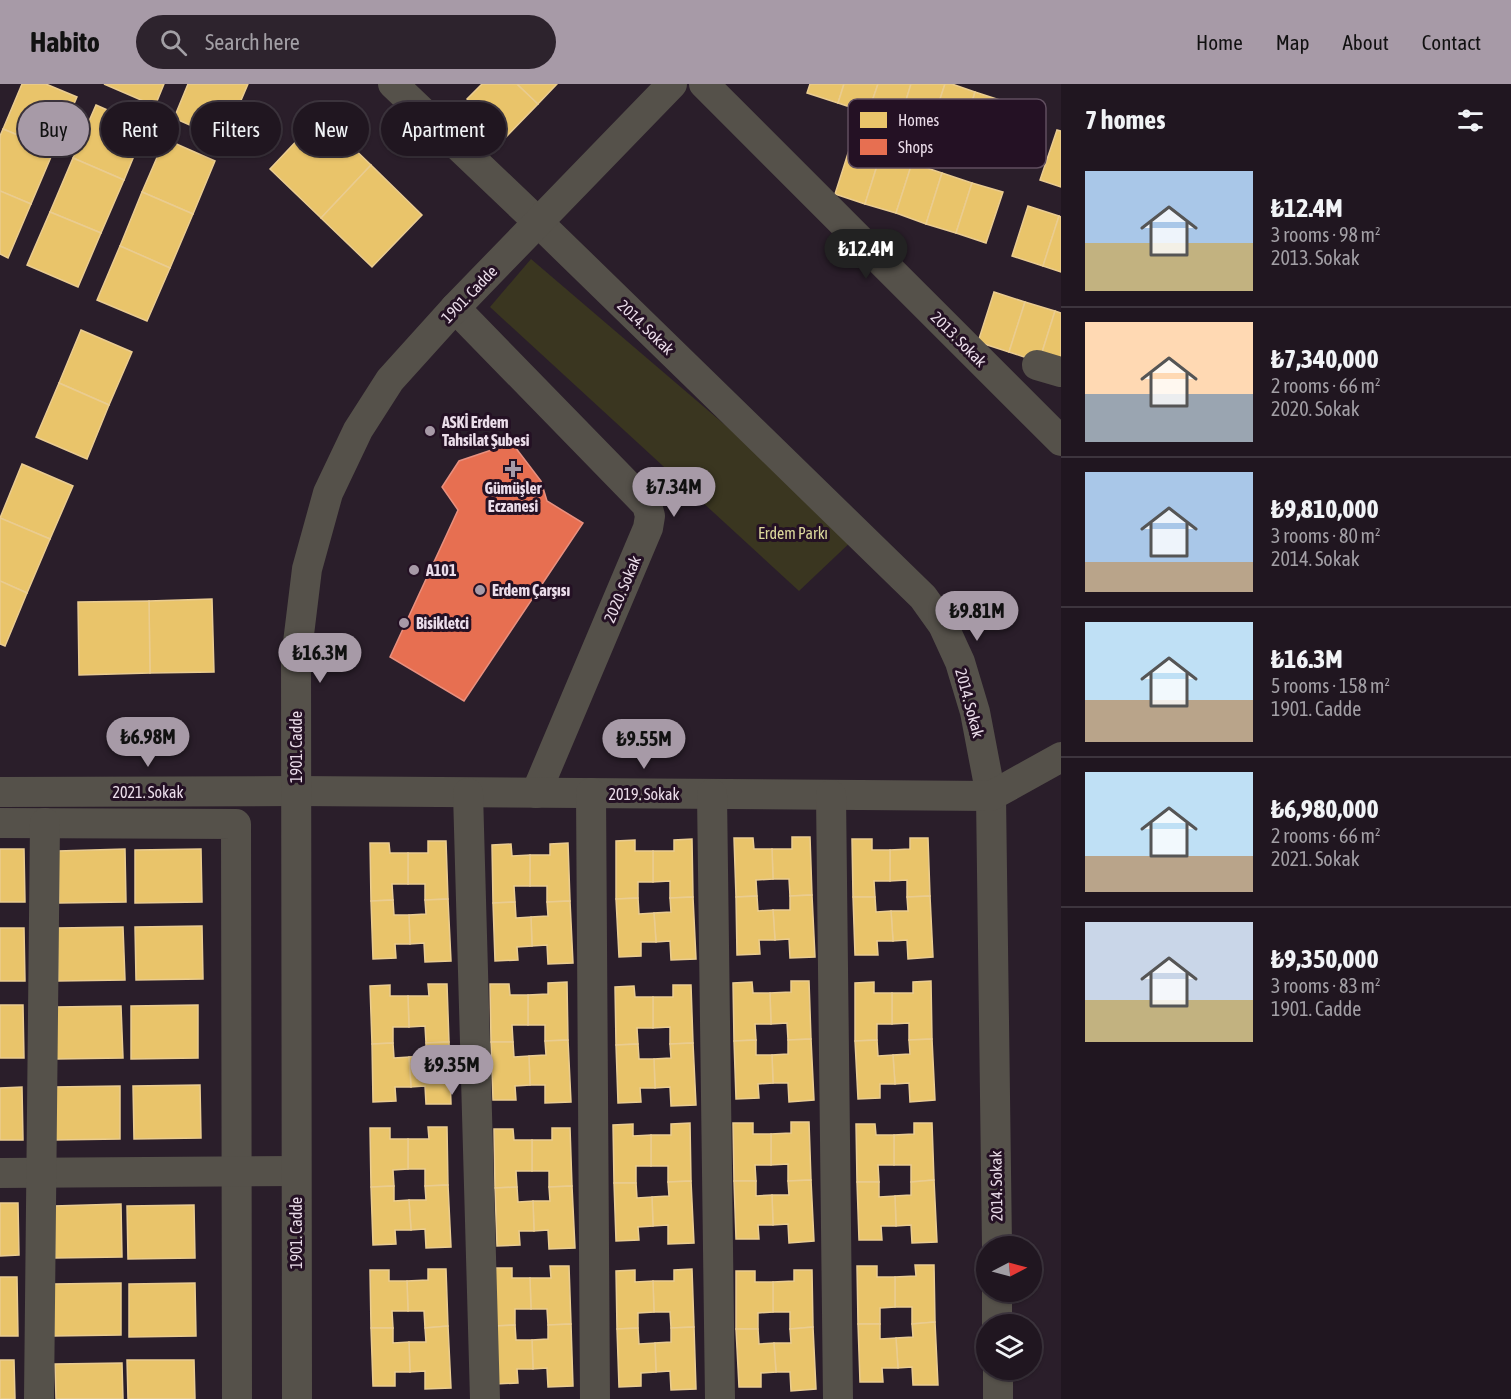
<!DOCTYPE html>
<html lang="en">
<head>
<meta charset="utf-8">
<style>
	body { margin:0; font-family:"Asap Condensed",sans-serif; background:#2d232d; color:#f1f3f6; height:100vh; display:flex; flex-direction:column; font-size:22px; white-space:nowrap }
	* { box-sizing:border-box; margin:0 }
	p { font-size:20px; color:#a29fa5 }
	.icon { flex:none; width:33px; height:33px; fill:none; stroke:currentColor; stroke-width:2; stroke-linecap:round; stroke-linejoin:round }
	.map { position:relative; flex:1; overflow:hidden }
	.drawer { display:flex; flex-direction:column; background:#201620; width:450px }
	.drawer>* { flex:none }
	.guide { position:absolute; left:18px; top:18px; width:570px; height:54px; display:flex; gap:12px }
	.needle { width:39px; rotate:84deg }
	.tools { position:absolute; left:976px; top:1152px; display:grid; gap:12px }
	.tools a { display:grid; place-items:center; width:66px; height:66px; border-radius:50%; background:#201620; box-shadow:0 2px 4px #0004,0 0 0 2px #3d353e; font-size:30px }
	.price { position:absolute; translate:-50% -51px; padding:0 14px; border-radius:21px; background:#a79aa7; color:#111; font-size:20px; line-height:39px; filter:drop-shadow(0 2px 3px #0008) }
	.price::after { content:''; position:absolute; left:50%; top:36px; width:18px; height:14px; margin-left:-9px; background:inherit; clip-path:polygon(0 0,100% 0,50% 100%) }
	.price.current { background:#222; color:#fff }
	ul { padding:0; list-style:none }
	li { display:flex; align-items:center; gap:18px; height:150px; padding:0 24px }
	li+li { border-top:2px solid #3d353e }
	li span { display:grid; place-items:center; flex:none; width:168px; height:120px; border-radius:0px; color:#555 }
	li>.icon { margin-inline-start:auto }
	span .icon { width:72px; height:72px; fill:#fffc; stroke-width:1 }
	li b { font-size:26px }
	h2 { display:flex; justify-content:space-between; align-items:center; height:72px; padding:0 24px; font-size:26px }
	.tag { padding:0 21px; border-radius:27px; background:#201620; box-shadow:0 2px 4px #0004,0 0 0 2px #3d353e; font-size:21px; line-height:54px }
	.tag.current { background:#a79aa7; color:#111 }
	header { display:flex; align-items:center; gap:36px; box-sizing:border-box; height:84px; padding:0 30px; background:#a79aa7; color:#111 }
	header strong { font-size:28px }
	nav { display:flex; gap:33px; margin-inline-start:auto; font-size:21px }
	.search { width:420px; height:54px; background:#2d232d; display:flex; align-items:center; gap:15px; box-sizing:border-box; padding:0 21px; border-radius:33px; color:#a29fa5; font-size:22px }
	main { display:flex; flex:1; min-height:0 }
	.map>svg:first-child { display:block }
</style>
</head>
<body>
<header>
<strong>Habito</strong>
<div class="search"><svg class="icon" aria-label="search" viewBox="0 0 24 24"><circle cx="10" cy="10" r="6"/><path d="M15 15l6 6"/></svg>Search here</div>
<nav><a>Home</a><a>Map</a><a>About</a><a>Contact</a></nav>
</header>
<main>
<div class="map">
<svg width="1061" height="1315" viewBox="0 0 1061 1315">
	<rect width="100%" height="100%" fill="#2a1e2a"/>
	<polygon fill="#3a3620" points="531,175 856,453 799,507 490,223"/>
	<g fill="#e9c46a" stroke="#eacc90" stroke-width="1.5">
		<polygon points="22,0 46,0 77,13 54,66 3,45"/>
		<polygon points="104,0 164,0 155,22"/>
		<polygon points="188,0 248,0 224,56 174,34"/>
		<polygon points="482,0 517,0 538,20 506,53 467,15"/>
		<polygon points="517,0 557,0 538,20"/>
		<polygon points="810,0 844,0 838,19 807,9"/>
		<polygon points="844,0 878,0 868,29 838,19"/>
		<polygon points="878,0 911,0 899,39 868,29"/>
		<polygon points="911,0 945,0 929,48 899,39"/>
		<polygon points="945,0 952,0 975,8 960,58 929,48"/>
		<polygon points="975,8 1006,18 991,68 960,58"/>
		<polygon points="96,21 146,43 124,96 73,74"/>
		<polygon points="320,32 371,81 321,134 270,85"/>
		<polygon points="3,45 54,66 31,120 0,107 0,52"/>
		<polygon points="1057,46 1061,47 1061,103 1040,96"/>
		<polygon points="165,55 215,77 193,130 142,108"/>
		<polygon points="851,60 881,69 865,120 835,110"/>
		<polygon points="881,69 912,79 896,129 865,120"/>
		<polygon points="73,74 124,96 101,149 50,128"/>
		<polygon points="912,79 942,89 926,140 896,129"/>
		<polygon points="371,81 422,131 372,183 321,134"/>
		<polygon points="942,89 972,99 956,149 926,140"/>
		<polygon points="972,99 1003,108 986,159 956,149"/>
		<polygon points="0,107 31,120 8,174 0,170"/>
		<polygon points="142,108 193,130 170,184 120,162"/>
		<polygon points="1028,122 1059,132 1043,182 1012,172"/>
		<polygon points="50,128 101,149 78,203 27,181"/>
		<polygon points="1059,132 1061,133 1061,188 1043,182"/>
		<polygon points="120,162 170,184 147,237 97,216"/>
		<polygon points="994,208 1025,218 1009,268 978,258"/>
		<polygon points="1025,218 1055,227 1039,278 1009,268"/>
		<polygon points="1055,227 1061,229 1061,285 1039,278"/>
		<polygon points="81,246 132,268 109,321 59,299"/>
		<polygon points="59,299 109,321 87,375 36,353"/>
		<polygon points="22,380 73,402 50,455 0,434"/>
		<polygon points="0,434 50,455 27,509 0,497"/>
		<polygon points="0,497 27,509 5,562 0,560"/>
		<polygon points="212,515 214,588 150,589 149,517"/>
		<polygon points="149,517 150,589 79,591 78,518"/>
		<polygon points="792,753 810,753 812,811 790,812 789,795 773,795 772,765 792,765"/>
		<polygon points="734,754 753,754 754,765 772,765 773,795 756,796 757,812 736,813"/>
		<polygon points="910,754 928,754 930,812 907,813 907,796 890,797 890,766 910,765"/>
		<polygon points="692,755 693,813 670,814 670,797 653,798 653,767 674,767 674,756"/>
		<polygon points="852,755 872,755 872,766 890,766 890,797 874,797 875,813 853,813"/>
		<polygon points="635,756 635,767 653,767 653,798 638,798 638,814 616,815 616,757"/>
		<polygon points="428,757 446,757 448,815 425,816 425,800 408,800 408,769 428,769"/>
		<polygon points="370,759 389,759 390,769 408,769 408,800 392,800 393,816 371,817"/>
		<polygon points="568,759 570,817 547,818 547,802 530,802 530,771 550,771 550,760"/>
		<polygon points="511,760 512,772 530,771 530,802 514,802 515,818 493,819 492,761"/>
		<polygon points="0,765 24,765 25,818 0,818"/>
		<polygon points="125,765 126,818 59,819 58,767"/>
		<polygon points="201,765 202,818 135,819 135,766"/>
		<polygon points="812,811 815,873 790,874 789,855 775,856 773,826 790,826 790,812"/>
		<polygon points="757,812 758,827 773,826 775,856 759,856 760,870 737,871 736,813"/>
		<polygon points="930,812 933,873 908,875 907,856 893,857 891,827 908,827 907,813"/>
		<polygon points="693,813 696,875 671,876 670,857 656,858 654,829 671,828 670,814"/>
		<polygon points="853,813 875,813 876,828 891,827 893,857 877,857 878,871 855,871"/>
		<polygon points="638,814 639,830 654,829 656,858 641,858 641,872 619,873 616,815"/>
		<polygon points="448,815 451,877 425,878 424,859 410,860 409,831 426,830 425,816"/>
		<polygon points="393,816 394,831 409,831 410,860 395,860 396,874 373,875 371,817"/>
		<polygon points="570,817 573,879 548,880 547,861 532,862 531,833 548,832 547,818"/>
		<polygon points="515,818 516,834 531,833 532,862 517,863 518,876 495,877 493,819"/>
		<polygon points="202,842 203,895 136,896 135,843"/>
		<polygon points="123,843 125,896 58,897 57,844"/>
		<polygon points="0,844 24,844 25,897 0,897"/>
		<polygon points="791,897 809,897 811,955 788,956 787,939 771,940 770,909 791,908"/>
		<polygon points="931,897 932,955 909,956 909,939 892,940 892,909 913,909 913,898"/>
		<polygon points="567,898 568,956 545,957 545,941 528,941 528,911 548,910 548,899"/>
		<polygon points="752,898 753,909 770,909 771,940 755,940 756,956 734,957 733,899"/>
		<polygon points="874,898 874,909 892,909 892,940 877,940 877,956 855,957 855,899"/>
		<polygon points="428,900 447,900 449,958 426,959 425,942 409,943 408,912 429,912"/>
		<polygon points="490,900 509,900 510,911 528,911 528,941 512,941 513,958 491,958"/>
		<polygon points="390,901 390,912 408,912 409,943 393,943 393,959 372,960 370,902"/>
		<polygon points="673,901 691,901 693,959 670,960 670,943 653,944 653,913 673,913"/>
		<polygon points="634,902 635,913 653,913 653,944 637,944 638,960 616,961 615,903"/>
		<polygon points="0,921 23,921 24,974 0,974"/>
		<polygon points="198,921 198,974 131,975 131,922"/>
		<polygon points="121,922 123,974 56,975 55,923"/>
		<polygon points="811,955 814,1016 789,1018 788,999 773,999 772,971 788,970 788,956"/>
		<polygon points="932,955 935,1016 910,1018 909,999 895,1000 893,971 910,970 909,956"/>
		<polygon points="568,956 571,1018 545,1019 545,1001 530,1001 529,972 546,971 545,957"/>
		<polygon points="756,956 756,971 772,971 773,999 758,1000 759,1014 736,1015 734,957"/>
		<polygon points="877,956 878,972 893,971 895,1000 880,1000 880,1014 858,1015 855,957"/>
		<polygon points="449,958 451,1020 426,1020 425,1002 411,1003 409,973 426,972 426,959"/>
		<polygon points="491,958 513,958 514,973 529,972 530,1001 515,1002 516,1016 493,1016"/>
		<polygon points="393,959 394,974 409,973 411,1003 395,1003 396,1017 373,1018 372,960"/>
		<polygon points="693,959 696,1021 671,1022 670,1003 655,1004 654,975 671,974 670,960"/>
		<polygon points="638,960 639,975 654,975 655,1004 640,1004 641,1018 618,1019 616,961"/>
		<polygon points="200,1001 201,1054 134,1055 133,1002"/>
		<polygon points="120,1002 120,1055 53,1056 53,1003"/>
		<polygon points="22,1003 23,1056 0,1056 0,1004"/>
		<polygon points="791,1038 809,1038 811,1096 788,1097 788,1080 771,1081 771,1050 791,1049"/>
		<polygon points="690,1039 691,1097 668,1098 668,1082 651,1082 651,1051 671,1051 671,1040"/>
		<polygon points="733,1039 753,1039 753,1050 771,1050 771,1081 755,1081 756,1097 734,1097"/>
		<polygon points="914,1039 932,1039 934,1096 911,1098 911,1081 894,1081 894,1051 914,1050"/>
		<polygon points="633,1040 633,1052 651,1051 651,1082 636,1082 636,1099 614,1099 613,1041"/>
		<polygon points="856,1040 875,1040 876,1051 894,1051 894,1081 878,1081 879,1098 857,1098"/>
		<polygon points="428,1043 447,1043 448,1101 425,1102 425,1085 408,1085 408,1055 429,1055"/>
		<polygon points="370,1044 390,1044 390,1055 408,1055 408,1085 393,1086 394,1102 371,1103"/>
		<polygon points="552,1044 570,1044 572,1102 549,1103 549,1087 532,1087 532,1056 552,1056"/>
		<polygon points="494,1045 513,1045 514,1056 532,1056 532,1087 516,1087 517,1103 495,1104"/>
		<polygon points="811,1096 814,1157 789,1159 788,1140 773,1141 772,1111 789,1111 788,1097"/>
		<polygon points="934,1096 937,1158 912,1159 911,1141 896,1142 895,1112 911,1111 911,1098"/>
		<polygon points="691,1097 694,1159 668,1160 668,1141 653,1142 652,1113 669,1112 668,1098"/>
		<polygon points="734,1097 756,1097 756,1112 772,1111 773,1141 758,1141 759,1155 736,1155"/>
		<polygon points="857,1098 879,1098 879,1113 895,1112 896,1142 881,1142 882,1156 859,1156"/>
		<polygon points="614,1099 636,1099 637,1114 652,1113 653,1142 638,1143 639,1156 616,1157"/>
		<polygon points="448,1101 451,1163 426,1164 425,1145 411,1146 409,1116 426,1116 425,1102"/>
		<polygon points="394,1102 394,1117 409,1116 411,1146 395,1146 396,1160 373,1161 371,1103"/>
		<polygon points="572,1102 575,1164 549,1165 548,1146 534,1147 533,1117 550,1117 549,1103"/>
		<polygon points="517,1103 518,1118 533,1117 534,1147 519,1147 520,1161 497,1162 495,1104"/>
		<polygon points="0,1119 18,1119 19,1171 0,1172"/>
		<polygon points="121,1120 122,1173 55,1174 54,1122"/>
		<polygon points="194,1121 195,1174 128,1175 127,1122"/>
		<polygon points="915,1181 934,1181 935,1238 912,1240 912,1223 895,1223 895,1193 916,1192"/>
		<polygon points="550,1182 569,1182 571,1240 548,1241 547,1225 531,1225 530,1194 551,1194"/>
		<polygon points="857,1182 877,1182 877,1193 895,1193 895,1223 880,1224 880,1240 858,1240"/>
		<polygon points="492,1184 512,1184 512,1194 530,1194 531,1225 515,1225 515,1241 494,1242"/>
		<polygon points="428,1185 446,1185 448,1242 425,1244 424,1227 408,1227 407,1197 428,1196"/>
		<polygon points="692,1185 694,1243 671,1244 670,1228 654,1228 653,1197 674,1197 674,1186"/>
		<polygon points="370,1186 389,1186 389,1197 407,1197 408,1227 392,1227 393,1244 371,1244"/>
		<polygon points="635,1186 635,1198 653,1197 654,1228 638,1229 638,1244 617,1245 616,1187"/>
		<polygon points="794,1186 812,1186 813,1243 790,1245 790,1228 773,1228 773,1198 794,1197"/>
		<polygon points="736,1187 755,1187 755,1198 773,1198 773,1228 758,1229 758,1245 736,1245"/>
		<polygon points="0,1193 17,1193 18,1252 0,1252"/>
		<polygon points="121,1199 121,1251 54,1252 54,1200"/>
		<polygon points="195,1199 196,1252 129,1253 129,1200"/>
		<polygon points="935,1238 938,1301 913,1301 912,1283 898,1284 896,1254 913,1253 912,1240"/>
		<polygon points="571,1240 573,1302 548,1303 547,1284 533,1285 532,1256 548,1255 548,1241"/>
		<polygon points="858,1240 880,1240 880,1255 896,1254 898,1284 882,1284 883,1298 860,1298"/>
		<polygon points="515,1241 516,1256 532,1256 533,1285 517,1285 518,1299 495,1300 494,1242"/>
		<polygon points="448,1242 451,1304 425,1305 425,1287 410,1288 409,1258 426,1258 425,1244"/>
		<polygon points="694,1243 696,1305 671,1306 670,1287 656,1288 655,1259 671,1258 671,1244"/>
		<polygon points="813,1243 816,1305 791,1307 790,1288 776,1288 774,1259 791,1259 790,1245"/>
		<polygon points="371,1244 393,1244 393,1259 409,1258 410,1288 395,1288 395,1302 373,1302"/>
		<polygon points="638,1244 639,1260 655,1259 656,1288 641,1289 641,1302 619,1303 617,1245"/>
		<polygon points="736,1245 758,1245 759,1260 774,1259 776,1288 761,1289 761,1303 739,1303"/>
		<polygon points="0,1276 14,1276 15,1315 0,1315"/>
		<polygon points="127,1276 194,1276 195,1315 128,1315"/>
		<polygon points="122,1279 123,1315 56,1315 55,1280"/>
	</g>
	<polygon fill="#e76f51" stroke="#e8907f" stroke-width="1.5" points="512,359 541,397 547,417 583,439 464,617 390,573 458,426 442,403 459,377"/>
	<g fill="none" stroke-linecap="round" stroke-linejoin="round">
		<g stroke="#55514a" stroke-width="30">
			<polyline points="393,0 538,138 923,513 943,541 960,578 975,628 991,712 997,1162"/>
			<polyline points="704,0 1061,357"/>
			<polyline points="455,224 647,421 650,432 648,444 536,709"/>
			<polyline points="1037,281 1061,288"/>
			<polyline points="0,708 296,707 991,712 1061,673"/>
			<polyline points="468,709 485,1315"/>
			<polyline points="591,709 595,1315"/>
			<polyline points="712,710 720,1315"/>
			<polyline points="831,711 838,1315"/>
			<polyline points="0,739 236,740 237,1315"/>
			<polyline points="0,1089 296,1087"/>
			<polyline points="997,1208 997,1240"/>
			<polyline points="998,1286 998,1315"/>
			<polyline points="39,1315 45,739"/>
			<polyline points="297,1315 296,575 307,485 328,409 358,346 390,296 455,224 672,0"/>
		</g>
	</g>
	<g fill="#a79aa7" stroke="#241124" stroke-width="2">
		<circle cx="430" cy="347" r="6"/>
		<path d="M510 376h6v6h6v6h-6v6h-6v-6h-6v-6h6z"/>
		<circle cx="414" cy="486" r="6"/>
		<circle cx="480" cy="506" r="6"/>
		<circle cx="404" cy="539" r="6"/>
	</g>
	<g text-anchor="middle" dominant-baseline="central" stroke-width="6" stroke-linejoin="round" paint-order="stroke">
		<g font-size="16" fill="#ebddea" stroke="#241124">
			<text transform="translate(469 210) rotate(-46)">1901. Cadde</text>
			<text transform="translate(646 243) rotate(44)">2014. Sokak</text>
			<text transform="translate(959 255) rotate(45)">2013. Sokak</text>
			<text transform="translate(622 505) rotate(-67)">2020. Sokak</text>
			<text transform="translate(970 619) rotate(75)">2014. Sokak</text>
			<text transform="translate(296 663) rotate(-90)">1901. Cadde</text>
			<text x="148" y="708">2021. Sokak</text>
			<text x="644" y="710">2019. Sokak</text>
			<text transform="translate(996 1102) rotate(-91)">2014. Sokak</text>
			<text transform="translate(296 1149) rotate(-90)">1901. Cadde</text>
		</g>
		<g font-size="16" font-weight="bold" fill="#ebddea" stroke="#241124" text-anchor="start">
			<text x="442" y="338">ASKİ Erdem<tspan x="442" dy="18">Tahsilat Şubesi</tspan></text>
			<text x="513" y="404" text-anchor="middle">Gümüşler<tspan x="513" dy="18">Eczanesi</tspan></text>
			<text x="426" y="486">A101</text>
			<text x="492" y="506">Erdem Çarşısı</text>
			<text x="416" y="539">Bisikletci</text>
		</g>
		<g font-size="16" fill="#dbd89b" stroke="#241124">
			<text x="793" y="449">Erdem Parkı</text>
		</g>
	</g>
	<rect x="848" y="15" width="198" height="69" rx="9" fill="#241124" stroke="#604e5f" stroke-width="1.5"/>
	<rect x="860" y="28" width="27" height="16" fill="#e9c46a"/>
	<rect x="860" y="55" width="27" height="16" fill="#e76f51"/>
	<g font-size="16" fill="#ebddea">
		<text x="898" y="42">Homes</text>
		<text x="898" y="69">Shops</text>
	</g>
</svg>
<div class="tools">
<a><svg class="needle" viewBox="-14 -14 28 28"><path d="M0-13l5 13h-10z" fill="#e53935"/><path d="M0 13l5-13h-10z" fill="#a29fa5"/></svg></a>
<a><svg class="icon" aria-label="layers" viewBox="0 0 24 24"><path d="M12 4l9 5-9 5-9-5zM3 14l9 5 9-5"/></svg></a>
</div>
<b class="price current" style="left:866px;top:196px">₺12.4M</b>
<b class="price" style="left:674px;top:434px">₺7.34M</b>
<b class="price" style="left:977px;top:558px">₺9.81M</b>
<b class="price" style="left:320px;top:600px">₺16.3M</b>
<b class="price" style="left:148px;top:684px">₺6.98M</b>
<b class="price" style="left:644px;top:686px">₺9.55M</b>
<b class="price" style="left:452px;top:1012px">₺9.35M</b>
<div class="guide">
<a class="tag current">Buy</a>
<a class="tag">Rent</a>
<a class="tag">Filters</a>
<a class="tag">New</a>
<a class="tag">Apartment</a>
</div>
</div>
<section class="drawer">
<h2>7 homes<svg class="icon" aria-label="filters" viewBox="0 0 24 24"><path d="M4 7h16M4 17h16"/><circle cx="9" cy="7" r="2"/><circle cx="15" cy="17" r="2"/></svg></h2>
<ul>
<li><span style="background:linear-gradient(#a9c7e8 60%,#c2b280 0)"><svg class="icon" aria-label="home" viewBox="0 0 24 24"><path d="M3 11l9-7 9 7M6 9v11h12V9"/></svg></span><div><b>₺12.4M</b><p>3 rooms · 98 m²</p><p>2013. Sokak</p></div></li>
<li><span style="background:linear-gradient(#ffd9b3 60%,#9aa5b1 0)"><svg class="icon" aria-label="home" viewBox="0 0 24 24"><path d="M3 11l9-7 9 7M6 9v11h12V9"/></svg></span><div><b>₺7,340,000</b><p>2 rooms · 66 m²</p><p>2020. Sokak</p></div></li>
<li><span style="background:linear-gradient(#a9c7e8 75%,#b9a48a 0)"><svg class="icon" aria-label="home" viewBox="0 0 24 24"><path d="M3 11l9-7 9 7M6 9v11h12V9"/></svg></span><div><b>₺9,810,000</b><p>3 rooms · 80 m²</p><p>2014. Sokak</p></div></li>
<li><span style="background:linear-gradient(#bfe0f5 65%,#b9a48a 0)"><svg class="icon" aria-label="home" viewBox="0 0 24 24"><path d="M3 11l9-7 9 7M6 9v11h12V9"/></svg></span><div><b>₺16.3M</b><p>5 rooms · 158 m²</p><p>1901. Cadde</p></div></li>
<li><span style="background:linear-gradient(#bfe0f5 70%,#b9a48a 0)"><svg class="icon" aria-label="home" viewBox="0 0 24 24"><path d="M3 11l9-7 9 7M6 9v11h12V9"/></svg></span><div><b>₺6,980,000</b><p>2 rooms · 66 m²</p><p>2021. Sokak</p></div></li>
<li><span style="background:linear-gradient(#c9d6e8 65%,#c2b280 0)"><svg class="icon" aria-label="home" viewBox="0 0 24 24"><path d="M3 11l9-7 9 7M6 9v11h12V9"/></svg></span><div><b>₺9,350,000</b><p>3 rooms · 83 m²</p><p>1901. Cadde</p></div></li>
</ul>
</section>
</main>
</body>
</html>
